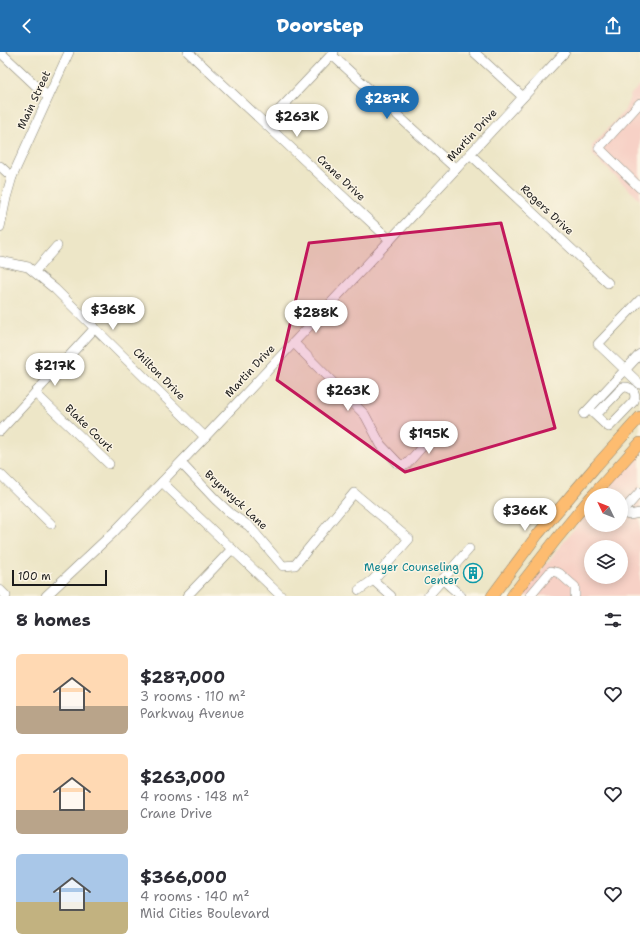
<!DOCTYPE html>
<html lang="en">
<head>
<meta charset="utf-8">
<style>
	body { margin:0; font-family:"Shantell Sans",sans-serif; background:#f2f2f3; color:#2b2b33; height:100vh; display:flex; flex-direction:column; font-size:15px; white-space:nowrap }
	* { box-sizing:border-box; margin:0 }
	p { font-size:13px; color:#7c7c81 }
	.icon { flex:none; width:22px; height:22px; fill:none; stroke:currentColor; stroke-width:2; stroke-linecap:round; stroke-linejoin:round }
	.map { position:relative; height:544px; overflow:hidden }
	.details { display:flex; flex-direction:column; background:#fff; flex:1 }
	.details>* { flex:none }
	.needle { width:26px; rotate:313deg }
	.buttons { position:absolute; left:584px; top:436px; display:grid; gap:8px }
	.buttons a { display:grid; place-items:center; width:44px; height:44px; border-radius:50%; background:#fff; box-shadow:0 2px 10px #0003; font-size:20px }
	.scale { position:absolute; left:12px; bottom:10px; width:95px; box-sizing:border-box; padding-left:4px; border:2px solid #1c1c1c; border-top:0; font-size:11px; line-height:14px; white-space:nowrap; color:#1c1c1c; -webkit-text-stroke:3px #fcf5e5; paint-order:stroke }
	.price { position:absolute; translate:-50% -34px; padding:0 9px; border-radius:14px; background:#fff; color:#222; font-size:13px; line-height:26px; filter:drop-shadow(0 1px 2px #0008) }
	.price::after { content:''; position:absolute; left:50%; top:24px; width:12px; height:9px; margin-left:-6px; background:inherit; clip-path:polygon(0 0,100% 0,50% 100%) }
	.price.active { background:#1f6fb2; color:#fff }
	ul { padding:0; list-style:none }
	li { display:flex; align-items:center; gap:12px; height:100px; padding:0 16px }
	li span { display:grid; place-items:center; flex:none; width:112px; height:80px; border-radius:6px; color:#555 }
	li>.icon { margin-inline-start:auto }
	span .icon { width:48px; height:48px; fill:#fffc; stroke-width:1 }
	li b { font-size:17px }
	h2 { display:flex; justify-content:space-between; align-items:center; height:48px; padding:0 16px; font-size:17px }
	header { display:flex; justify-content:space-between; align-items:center; height:52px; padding:0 16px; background:#1f6fb2; color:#fff; font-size:18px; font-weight:800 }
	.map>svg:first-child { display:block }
</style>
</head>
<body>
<header><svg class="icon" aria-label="back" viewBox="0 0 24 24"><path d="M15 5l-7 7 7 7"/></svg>Doorstep<svg class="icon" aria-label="share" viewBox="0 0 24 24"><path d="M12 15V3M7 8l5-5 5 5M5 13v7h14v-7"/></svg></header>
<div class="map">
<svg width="640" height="544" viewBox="0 0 640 544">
	<rect width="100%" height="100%" fill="#fcf5e5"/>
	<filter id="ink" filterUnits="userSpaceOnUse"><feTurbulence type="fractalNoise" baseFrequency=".025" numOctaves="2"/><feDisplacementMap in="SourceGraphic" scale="8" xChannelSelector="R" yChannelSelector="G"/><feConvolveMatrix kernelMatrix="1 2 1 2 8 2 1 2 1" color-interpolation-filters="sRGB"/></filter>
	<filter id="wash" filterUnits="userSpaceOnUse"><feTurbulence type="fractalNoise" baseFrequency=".012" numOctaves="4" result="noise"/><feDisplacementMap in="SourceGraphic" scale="16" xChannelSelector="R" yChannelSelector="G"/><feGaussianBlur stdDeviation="0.9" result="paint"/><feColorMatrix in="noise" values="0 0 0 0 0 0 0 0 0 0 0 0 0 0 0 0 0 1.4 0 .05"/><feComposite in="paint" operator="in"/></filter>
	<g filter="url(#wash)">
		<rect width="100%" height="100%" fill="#ede6c7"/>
		<g fill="#f7d1c6" fill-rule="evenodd">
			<polygon points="640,33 640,148 593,103 592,94 625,58 631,42"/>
			<path d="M 640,401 L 640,544 L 521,544 L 591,455 L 591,473 L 621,473 L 621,443 L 600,443 ZM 591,495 L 621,495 L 621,525 L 591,525 Z"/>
		</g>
	</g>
	<g filter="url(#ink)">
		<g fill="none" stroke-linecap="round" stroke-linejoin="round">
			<defs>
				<g id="minor">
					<polyline points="0,0 48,45"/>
					<polyline points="188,0 390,188"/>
					<polyline points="474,0 523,45"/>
					<polyline points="332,3 456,117"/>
					<polyline points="640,51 599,96 640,136"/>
					<polyline points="266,72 334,0"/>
					<polyline points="470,102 608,231"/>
					<polyline points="0,114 12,125"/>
					<polyline points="0,175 6,146 12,125 69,0"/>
					<polyline points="0,209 28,215 55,237 205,385"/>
					<polyline points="35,219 57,194"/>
					<polyline points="640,248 598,292 640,332"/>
					<polyline points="294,291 365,363 381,393 399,412 406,413 437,378"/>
					<polyline points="35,341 109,412"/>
					<path d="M 589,357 L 607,374 L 609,375 L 634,349 C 637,341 632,334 623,335 L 596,363"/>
					<polyline points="584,362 640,302"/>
					<polyline points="0,379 95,276"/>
					<polyline points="181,411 215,447 231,462 249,474 283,514 295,513 354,441 409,487 373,528 359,538"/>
					<polyline points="0,422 51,472"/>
					<polyline points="162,430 232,497"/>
					<polyline points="621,461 640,440"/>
					<polyline points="621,461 629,463 640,461"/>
					<polyline points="442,527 461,544"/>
					<polyline points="373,528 391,544"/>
					<polyline points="0,538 6,544"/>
					<polyline points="46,544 113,481 205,385 390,188 565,0"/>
					<polyline points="187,544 232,497 281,544"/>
					<polyline points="428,544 469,497"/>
					<polyline points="530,544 551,519 559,521 575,535 575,544"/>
				</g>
				<g id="major">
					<polyline points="593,443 640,391"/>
					<polyline points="492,544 538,482 596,414 640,365"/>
					<polyline points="512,544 554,490 591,445"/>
				</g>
			</defs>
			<use href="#minor" stroke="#848172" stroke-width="10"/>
			<use href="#major" stroke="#848172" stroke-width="12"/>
			<use href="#minor" stroke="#fff" stroke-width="9"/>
			<use href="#major" stroke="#fdbc6f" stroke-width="11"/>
		</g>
	</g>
	<path fill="#c2185b" fill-opacity="0.2" stroke="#c2185b" stroke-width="3" stroke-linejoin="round" d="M 501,171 L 555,376 L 405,420 L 277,328 L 309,191 Z"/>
	<defs>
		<symbol id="building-ring" viewBox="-11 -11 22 22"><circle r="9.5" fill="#fcf5e5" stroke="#0f9aa8" stroke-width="1.5"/><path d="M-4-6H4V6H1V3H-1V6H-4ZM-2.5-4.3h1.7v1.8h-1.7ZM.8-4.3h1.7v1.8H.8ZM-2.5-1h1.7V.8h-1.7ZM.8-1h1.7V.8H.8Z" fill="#0f9aa8"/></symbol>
	</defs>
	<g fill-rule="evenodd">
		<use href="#building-ring" x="462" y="510" width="22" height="22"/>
	</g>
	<g text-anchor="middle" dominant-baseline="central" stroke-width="3" stroke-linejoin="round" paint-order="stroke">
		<g font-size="11" fill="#1c1c1c" stroke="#fcf5e5">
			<text transform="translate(34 48) rotate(-65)">Main Street</text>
			<text transform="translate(472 83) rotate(-47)">Martin Drive</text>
			<text transform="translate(341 126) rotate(43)">Crane Drive</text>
			<text transform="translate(547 158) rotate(43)">Rogers Drive</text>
			<text transform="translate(250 319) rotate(-47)">Martin Drive</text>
			<text transform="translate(159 322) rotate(45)">Chilton Drive</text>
			<text transform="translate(89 376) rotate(44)">Blake Court</text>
			<text transform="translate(236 448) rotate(43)">Brynwyck Lane</text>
		</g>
		<g font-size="11" fill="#0d838f" stroke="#fcf5e5" text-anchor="end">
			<text x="459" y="515">Meyer Counseling<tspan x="459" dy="13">Center</tspan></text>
		</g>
	</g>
</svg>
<div class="buttons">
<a><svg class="needle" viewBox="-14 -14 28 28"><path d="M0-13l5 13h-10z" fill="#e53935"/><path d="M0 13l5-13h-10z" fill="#7c7c81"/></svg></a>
<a><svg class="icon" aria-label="layers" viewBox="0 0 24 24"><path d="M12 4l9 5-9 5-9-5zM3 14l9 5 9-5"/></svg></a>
</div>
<div class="scale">100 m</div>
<b class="price active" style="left:387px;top:68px">$287K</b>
<b class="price" style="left:297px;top:86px">$263K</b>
<b class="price" style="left:113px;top:279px">$368K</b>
<b class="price" style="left:316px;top:282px">$288K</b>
<b class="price" style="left:55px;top:335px">$217K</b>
<b class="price" style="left:348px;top:360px">$263K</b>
<b class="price" style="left:429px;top:403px">$195K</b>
<b class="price" style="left:525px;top:480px">$366K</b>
</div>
<section class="details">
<h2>8 homes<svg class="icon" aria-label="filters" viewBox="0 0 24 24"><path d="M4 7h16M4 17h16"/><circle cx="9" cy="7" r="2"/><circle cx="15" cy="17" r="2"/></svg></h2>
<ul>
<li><span style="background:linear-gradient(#ffd9b3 65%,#b9a48a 0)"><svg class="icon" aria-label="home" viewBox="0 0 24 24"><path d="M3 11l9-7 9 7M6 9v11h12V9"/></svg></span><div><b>$287,000</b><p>3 rooms · 110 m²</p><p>Parkway Avenue</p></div><svg class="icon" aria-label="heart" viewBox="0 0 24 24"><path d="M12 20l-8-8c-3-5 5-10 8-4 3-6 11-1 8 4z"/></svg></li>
<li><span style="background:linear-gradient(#ffd9b3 70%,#b9a48a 0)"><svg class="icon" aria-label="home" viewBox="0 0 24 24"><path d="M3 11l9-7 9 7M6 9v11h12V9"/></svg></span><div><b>$263,000</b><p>4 rooms · 148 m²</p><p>Crane Drive</p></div><svg class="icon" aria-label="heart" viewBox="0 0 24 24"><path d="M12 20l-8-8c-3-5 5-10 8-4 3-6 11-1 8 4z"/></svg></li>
<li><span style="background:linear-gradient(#a9c7e8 60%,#c2b280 0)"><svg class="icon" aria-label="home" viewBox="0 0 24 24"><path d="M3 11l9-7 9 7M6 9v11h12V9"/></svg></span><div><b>$366,000</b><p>4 rooms · 140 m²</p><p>Mid Cities Boulevard</p></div><svg class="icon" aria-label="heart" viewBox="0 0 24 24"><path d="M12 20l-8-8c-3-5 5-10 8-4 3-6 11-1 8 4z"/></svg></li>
</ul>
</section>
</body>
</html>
